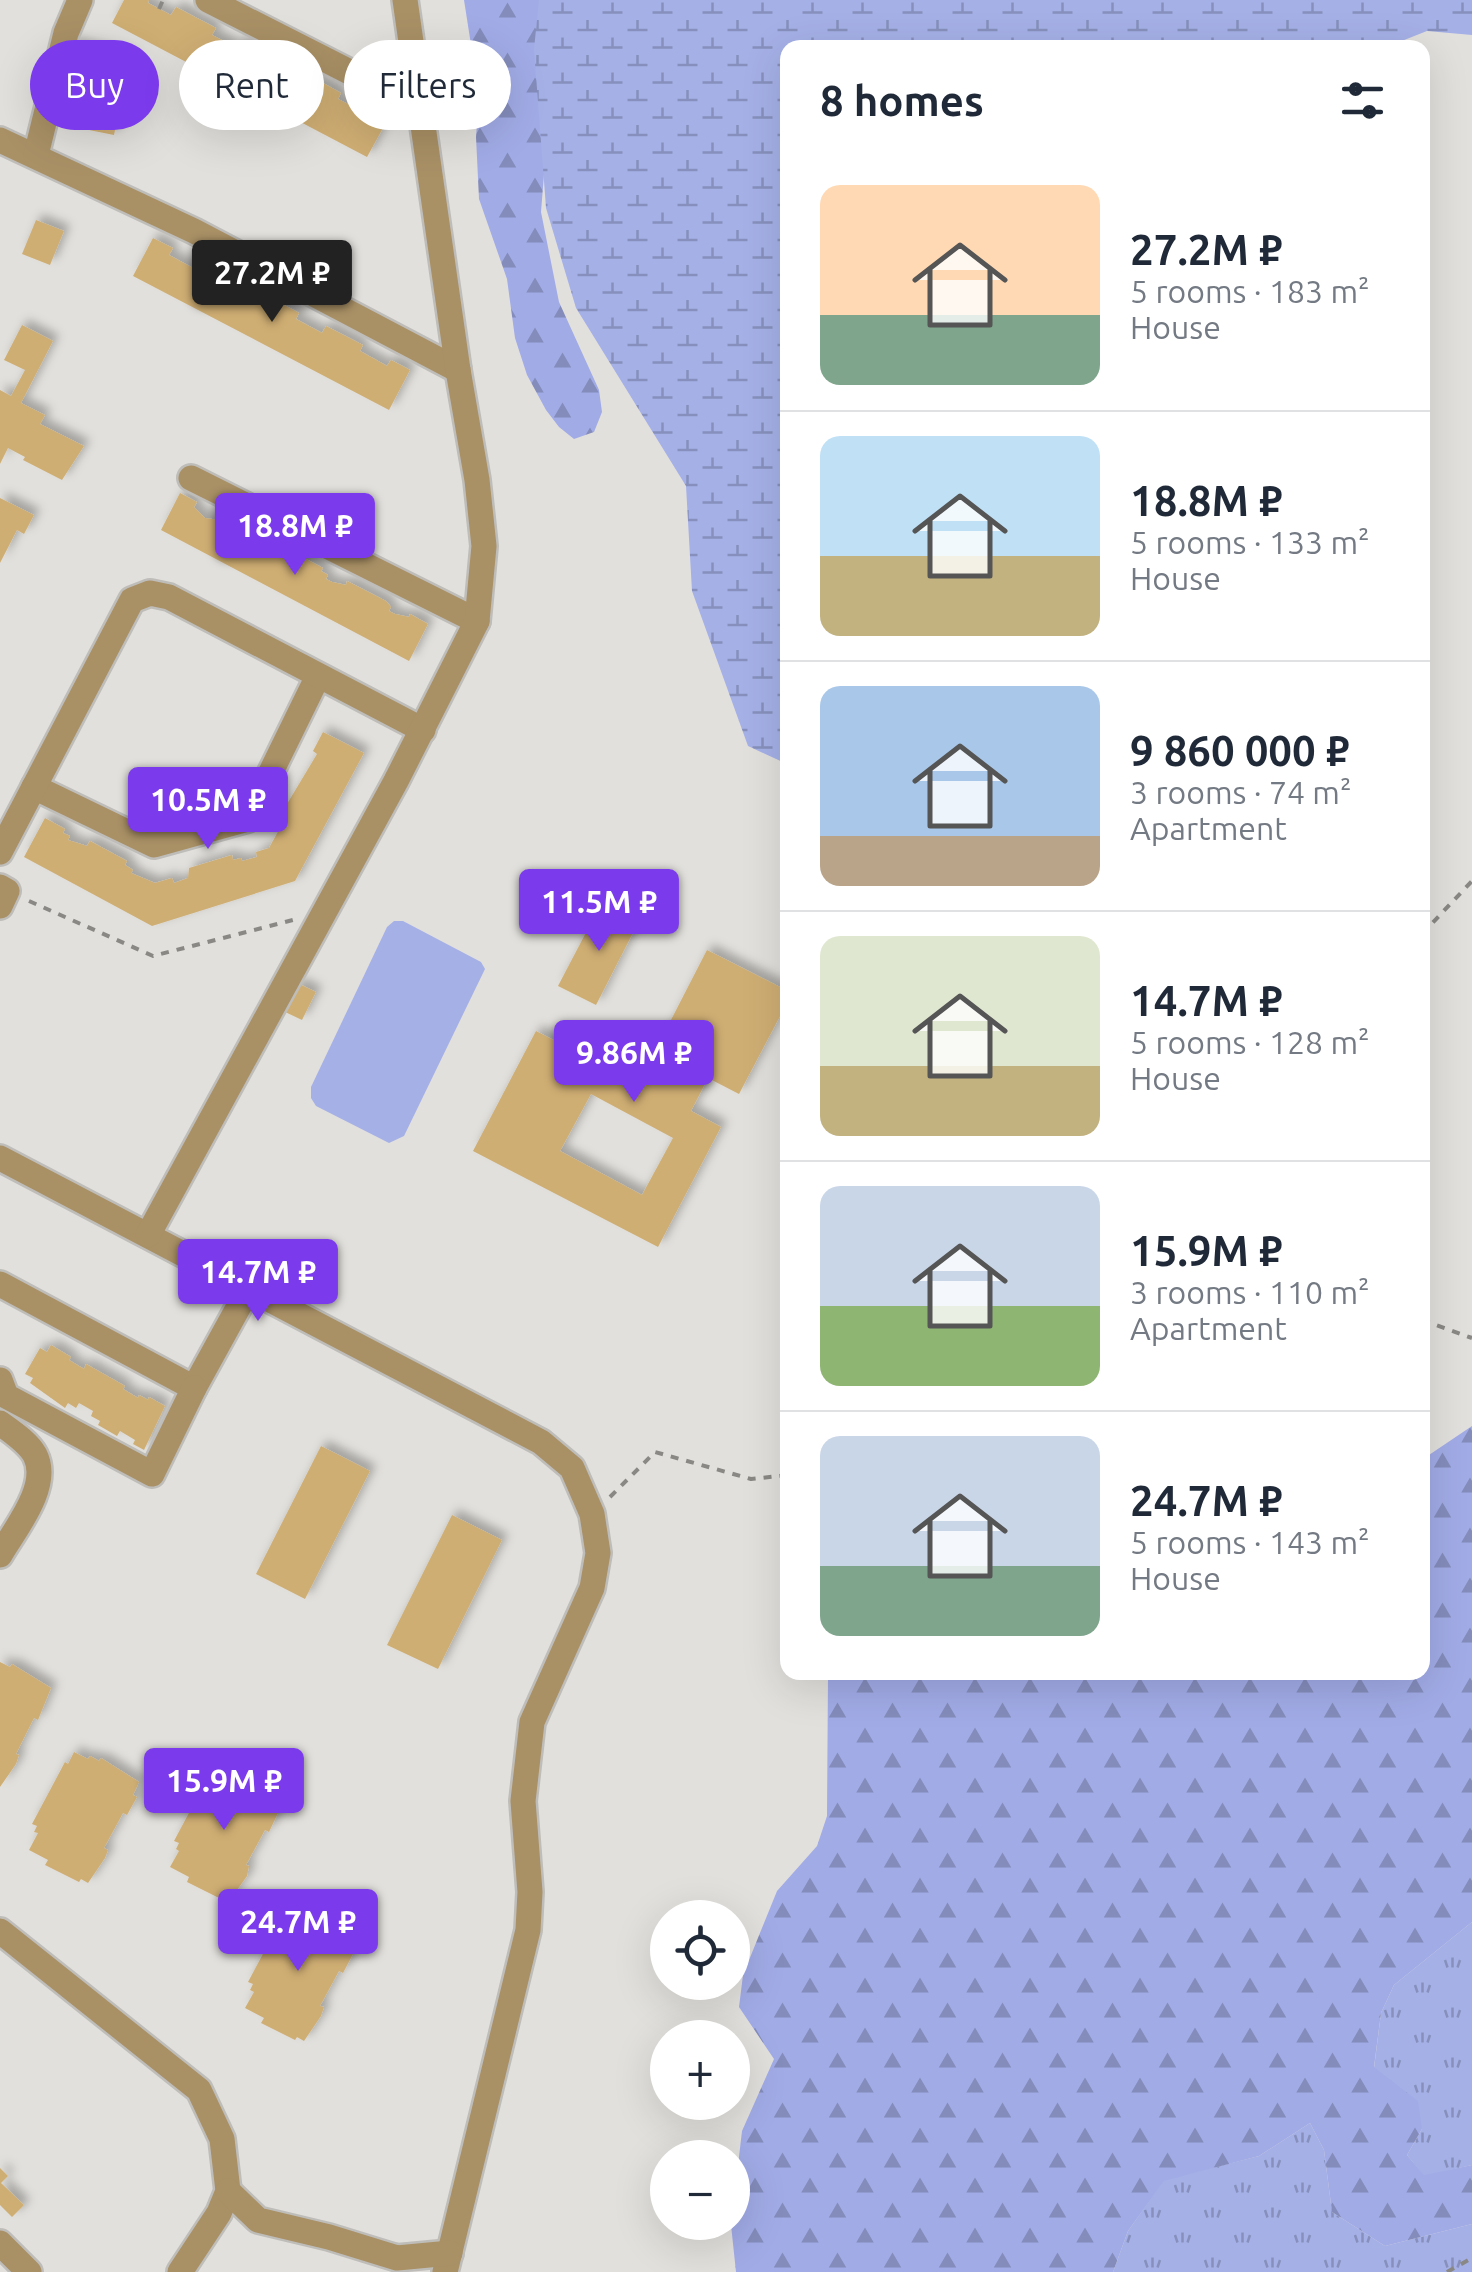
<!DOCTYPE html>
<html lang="en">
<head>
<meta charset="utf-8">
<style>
	body { margin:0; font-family:Ubuntu,sans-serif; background:#f6f6f7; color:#1f2937; height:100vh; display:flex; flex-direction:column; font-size:38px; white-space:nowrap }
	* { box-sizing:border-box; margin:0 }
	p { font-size:32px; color:#747a83 }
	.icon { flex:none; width:55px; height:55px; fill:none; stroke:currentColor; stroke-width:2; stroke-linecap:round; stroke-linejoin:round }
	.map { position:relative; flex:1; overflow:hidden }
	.details { position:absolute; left:780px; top:40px; width:650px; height:1640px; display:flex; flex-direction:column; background:#fff; border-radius:20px; box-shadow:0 10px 40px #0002 }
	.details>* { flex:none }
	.top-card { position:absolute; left:30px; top:40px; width:600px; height:90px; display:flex; gap:20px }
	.tools { position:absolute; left:650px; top:1900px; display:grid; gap:20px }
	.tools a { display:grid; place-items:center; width:100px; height:100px; border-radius:50%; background:#fff; box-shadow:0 10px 40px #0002; font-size:50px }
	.price { position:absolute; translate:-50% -85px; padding:0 22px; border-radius:10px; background:#7c3aed; color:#fff; font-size:32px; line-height:65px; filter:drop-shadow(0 2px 5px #0008) }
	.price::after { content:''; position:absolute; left:50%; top:60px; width:30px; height:22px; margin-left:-15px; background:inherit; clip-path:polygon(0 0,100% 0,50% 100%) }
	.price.selected { background:#222; color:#fff }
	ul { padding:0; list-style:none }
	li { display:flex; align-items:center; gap:30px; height:250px; padding:0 40px }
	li+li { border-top:2px solid #e0e1e3 }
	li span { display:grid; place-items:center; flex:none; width:280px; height:200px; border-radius:20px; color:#555 }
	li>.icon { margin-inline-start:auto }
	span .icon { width:120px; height:120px; fill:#fffc; stroke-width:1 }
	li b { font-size:42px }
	h2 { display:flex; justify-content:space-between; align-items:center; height:120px; padding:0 40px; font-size:42px }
	.chip { padding:0 35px; border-radius:45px; background:#fff; box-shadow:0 10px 40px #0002; font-size:35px; line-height:90px }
	.chip.selected { background:#7c3aed; color:#fff }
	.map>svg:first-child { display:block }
</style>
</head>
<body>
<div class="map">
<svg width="1472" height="2272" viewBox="0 0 1472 2272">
	<defs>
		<pattern id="grass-tufts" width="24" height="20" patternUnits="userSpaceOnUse" patternTransform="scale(2.5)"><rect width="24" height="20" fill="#a5b0e7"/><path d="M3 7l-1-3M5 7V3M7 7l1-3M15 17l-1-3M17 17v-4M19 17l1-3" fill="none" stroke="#8790bc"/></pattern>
		<pattern id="forest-firs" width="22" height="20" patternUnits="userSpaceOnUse" patternTransform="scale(2.5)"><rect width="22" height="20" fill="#a1abe6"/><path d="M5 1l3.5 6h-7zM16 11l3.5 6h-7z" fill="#848cbb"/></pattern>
		<pattern id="wetland-marsh" width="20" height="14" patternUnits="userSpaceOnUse" patternTransform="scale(2.5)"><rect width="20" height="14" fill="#a5b0e7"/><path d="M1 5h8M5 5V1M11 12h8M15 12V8" fill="none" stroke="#8790bc"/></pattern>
		<filter id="shadow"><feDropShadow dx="6" dy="-6" stdDeviation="5" flood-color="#0004"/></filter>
	</defs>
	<rect width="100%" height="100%" fill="#e2e0dc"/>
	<g fill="url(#grass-tufts)">
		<polygon points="1472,1922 1472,2165 1424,2176 1407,2155 1422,2129 1374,2068 1381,2013 1394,1985"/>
		<polygon points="1310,2123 1324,2150 1332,2212 1385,2246 1472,2224 1472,2272 1113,2272 1128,2231 1164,2180 1259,2156"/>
	</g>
	<g fill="url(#forest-firs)">
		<polygon points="464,0 558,0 541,212 559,302 599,390 602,412 594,432 574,439 559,427 546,410 527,375 515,338 507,279 479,199 476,137 479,96"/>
		<polygon points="1472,1426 1472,1922 1394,1985 1381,2013 1374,2067 1418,2101 1422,2129 1407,2155 1424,2175 1472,2165 1472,2224 1385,2246 1332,2212 1324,2150 1310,2123 1259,2156 1164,2181 1128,2231 1113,2272 736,2272 731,2225 742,2131 774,2059 739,2007 743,1975 777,1891 817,1846 827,1816 828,1673 1422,1672 1423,1459"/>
	</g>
	<polygon fill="url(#wetland-marsh)" points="539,0 1472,0 1472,35 1427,31 1384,48 788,48 787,764 748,746 692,591 686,486 576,308 546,208 534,49"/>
	<polygon fill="#a5b0e7" points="394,921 403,921 481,962 485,969 404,1136 389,1143 316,1106 311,1098 311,1087 387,927"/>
	<g fill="#cfae73" fill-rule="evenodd" filter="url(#shadow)">
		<polygon points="124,0 149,0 148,3 171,15 176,7 216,28 212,35 237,48 241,41 278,60 275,66 301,80 305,73 341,93 338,99 366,113 369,107 389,117 367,157 112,23"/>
		<polygon points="70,43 130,56 114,135 54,123"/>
		<polygon points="36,220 64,231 50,265 22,254"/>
		<polygon points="153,238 173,248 169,255 193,268 197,260 237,281 233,288 245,294 258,300 262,293 299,313 296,319 322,333 326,326 363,345 360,351 387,366 391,360 410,370 389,410 133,276"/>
		<polygon points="22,325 53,341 21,403 45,415 40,424 84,446 62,480 23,460 25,457 8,448 0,464 0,390 11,396 25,370 4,360"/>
		<polygon points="180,493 197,502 194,507 205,518 219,520 222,515 260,535 259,539 265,542 263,546 269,549 283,552 285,548 323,568 321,571 328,575 326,579 332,582 346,585 347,581 386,601 391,607 389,611 395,614 409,617 410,614 428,624 409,661 161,530"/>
		<polygon points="0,498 34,515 24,534 17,530 0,563"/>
		<polygon points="323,732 364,753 295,881 152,926 24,857 45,818 65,829 63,833 70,836 68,840 87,846 90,841 127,861 125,865 133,870 131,873 155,883 172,878 174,883 188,878 189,868 232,855 233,860 241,858 242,861 257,857 256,852 269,848 286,817 281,814 317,754 313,751"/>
		<polygon points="602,902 639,921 596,1005 558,986"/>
		<path d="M 707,950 L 788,991 L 788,1001 L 739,1094 L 708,1078 L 691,1111 L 721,1127 L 658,1247 L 473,1151 L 536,1031 L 638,1084 ZM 591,1094 L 673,1138 L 642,1195 L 560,1151 Z"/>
		<polygon points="297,983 316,992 302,1020 283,1011"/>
		<polygon points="51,1345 71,1357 69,1360 84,1369 86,1364 125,1386 123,1389 138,1398 139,1395 148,1400 149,1397 165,1406 144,1450 133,1444 135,1440 120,1431 117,1436 98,1425 100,1421 91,1416 93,1411 79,1403 76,1408 68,1403 65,1408 30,1383 33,1378 25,1374 40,1348 47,1352"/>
		<polygon points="321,1446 370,1471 305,1599 256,1574"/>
		<polygon points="452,1515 502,1540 438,1669 387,1645"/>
		<polygon points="0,1662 10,1667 12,1664 51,1688 38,1720 34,1718 16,1754 19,1755 16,1764 0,1787"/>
		<polygon points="74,1752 88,1759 90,1756 99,1761 101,1758 139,1782 133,1795 137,1797 127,1815 123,1813 104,1848 108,1850 105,1858 88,1883 81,1879 79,1882 45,1865 48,1860 29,1850 38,1833 34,1832 37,1826 32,1824 65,1762 68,1764"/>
		<polygon points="216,1769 230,1776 231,1773 241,1778 242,1775 281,1799 275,1811 278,1813 269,1832 265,1830 246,1865 249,1866 247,1876 230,1900 222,1896 221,1899 187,1882 189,1877 170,1867 179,1851 176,1849 179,1843 174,1841 207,1779 210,1781"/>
		<polygon points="290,1910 304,1917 306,1914 315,1919 317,1916 355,1940 349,1952 353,1954 343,1973 339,1971 320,2006 324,2007 321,2016 304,2041 297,2037 295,2040 261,2023 264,2018 245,2008 254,1992 250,1990 253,1984 248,1982 281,1920 284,1921"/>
		<polygon points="0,2168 8,2176 1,2183 24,2205 12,2217 0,2205"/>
	</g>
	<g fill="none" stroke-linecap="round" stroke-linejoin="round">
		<defs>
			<g id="minor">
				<polyline points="208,0 389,92 420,97"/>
				<polyline points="0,140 194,231 458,370"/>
				<polyline points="36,155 66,33 80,0"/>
				<polyline points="191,478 477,621"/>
				<polyline points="34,787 154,845 248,819 318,676"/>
				<polyline points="0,852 132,600 150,593 169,597 423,730"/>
				<polyline points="0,887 7,891 0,906"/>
				<polyline points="0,1158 541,1442 572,1468 592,1514 598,1553 592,1588 532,1722 523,1801 530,1892 528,1930 445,2272"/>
				<polyline points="148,1235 396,781 477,621 484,546 477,480 458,370 405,0"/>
				<polyline points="0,1284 194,1388 249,1288"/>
				<polyline points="0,1380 6,1396 152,1474 194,1388"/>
				<path d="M 0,1423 C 11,1431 28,1442 35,1455 C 51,1486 15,1529 0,1555"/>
				<polyline points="0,1931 199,2090 222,2139 228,2191 219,2213 180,2272"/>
				<polyline points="228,2191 258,2220 329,2237 397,2258 450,2253"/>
				<polyline points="0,2243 29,2272"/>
			</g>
		</defs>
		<use href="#minor" stroke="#bfbdb9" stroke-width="30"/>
		<g stroke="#898885" stroke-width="4" stroke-dasharray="8 8" stroke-linecap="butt">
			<polyline points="159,9 163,0"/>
			<polyline points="29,901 153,956 293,920"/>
			<polyline points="1422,934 1472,881"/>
			<polyline points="1422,1320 1472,1338"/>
			<polyline points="610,1497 655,1452 751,1479 788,1475"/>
			<polyline points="1447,2272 1472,2258"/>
		</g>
		<use href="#minor" stroke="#a99065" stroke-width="25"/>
	</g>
</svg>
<div class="tools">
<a><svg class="icon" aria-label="locate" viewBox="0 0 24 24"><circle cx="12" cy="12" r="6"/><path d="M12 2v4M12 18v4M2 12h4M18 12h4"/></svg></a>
<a>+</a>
<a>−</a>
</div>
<b class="price selected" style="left:272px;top:325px">27.2M ₽</b>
<b class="price" style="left:295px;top:578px">18.8M ₽</b>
<b class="price" style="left:208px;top:852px">10.5M ₽</b>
<b class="price" style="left:599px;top:954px">11.5M ₽</b>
<b class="price" style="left:634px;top:1105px">9.86M ₽</b>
<b class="price" style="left:258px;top:1324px">14.7M ₽</b>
<b class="price" style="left:224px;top:1833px">15.9M ₽</b>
<b class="price" style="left:298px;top:1974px">24.7M ₽</b>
<div class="top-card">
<a class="chip selected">Buy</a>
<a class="chip">Rent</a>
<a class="chip">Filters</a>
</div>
<section class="details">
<h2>8 homes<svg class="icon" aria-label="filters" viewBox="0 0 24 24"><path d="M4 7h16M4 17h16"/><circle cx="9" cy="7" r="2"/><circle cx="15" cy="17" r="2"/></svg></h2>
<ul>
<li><span style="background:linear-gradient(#ffd9b3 65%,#7fa58c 0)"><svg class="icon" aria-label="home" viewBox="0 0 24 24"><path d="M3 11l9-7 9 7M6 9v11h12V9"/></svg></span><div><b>27.2M ₽</b><p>5 rooms · 183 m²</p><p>House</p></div></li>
<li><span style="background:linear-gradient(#bfe0f5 60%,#c2b280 0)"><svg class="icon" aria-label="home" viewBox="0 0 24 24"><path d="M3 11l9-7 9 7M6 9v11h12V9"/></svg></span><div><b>18.8M ₽</b><p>5 rooms · 133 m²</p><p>House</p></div></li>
<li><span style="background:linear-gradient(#a9c7e8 75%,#b9a48a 0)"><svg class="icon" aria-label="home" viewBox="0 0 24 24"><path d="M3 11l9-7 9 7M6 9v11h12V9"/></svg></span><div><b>9 860 000 ₽</b><p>3 rooms · 74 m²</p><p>Apartment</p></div></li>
<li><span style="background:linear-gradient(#dfe7d0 65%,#c2b280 0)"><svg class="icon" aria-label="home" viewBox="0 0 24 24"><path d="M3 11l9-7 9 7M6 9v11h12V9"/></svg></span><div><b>14.7M ₽</b><p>5 rooms · 128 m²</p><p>House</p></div></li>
<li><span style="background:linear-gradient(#c9d6e8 60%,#8fb573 0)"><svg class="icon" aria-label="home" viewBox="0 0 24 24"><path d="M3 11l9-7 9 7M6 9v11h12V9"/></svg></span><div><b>15.9M ₽</b><p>3 rooms · 110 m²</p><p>Apartment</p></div></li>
<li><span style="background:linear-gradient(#c9d6e8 65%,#7fa58c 0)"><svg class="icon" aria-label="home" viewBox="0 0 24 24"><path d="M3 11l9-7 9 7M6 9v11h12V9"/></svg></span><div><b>24.7M ₽</b><p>5 rooms · 143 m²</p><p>House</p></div></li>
</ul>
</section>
</div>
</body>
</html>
